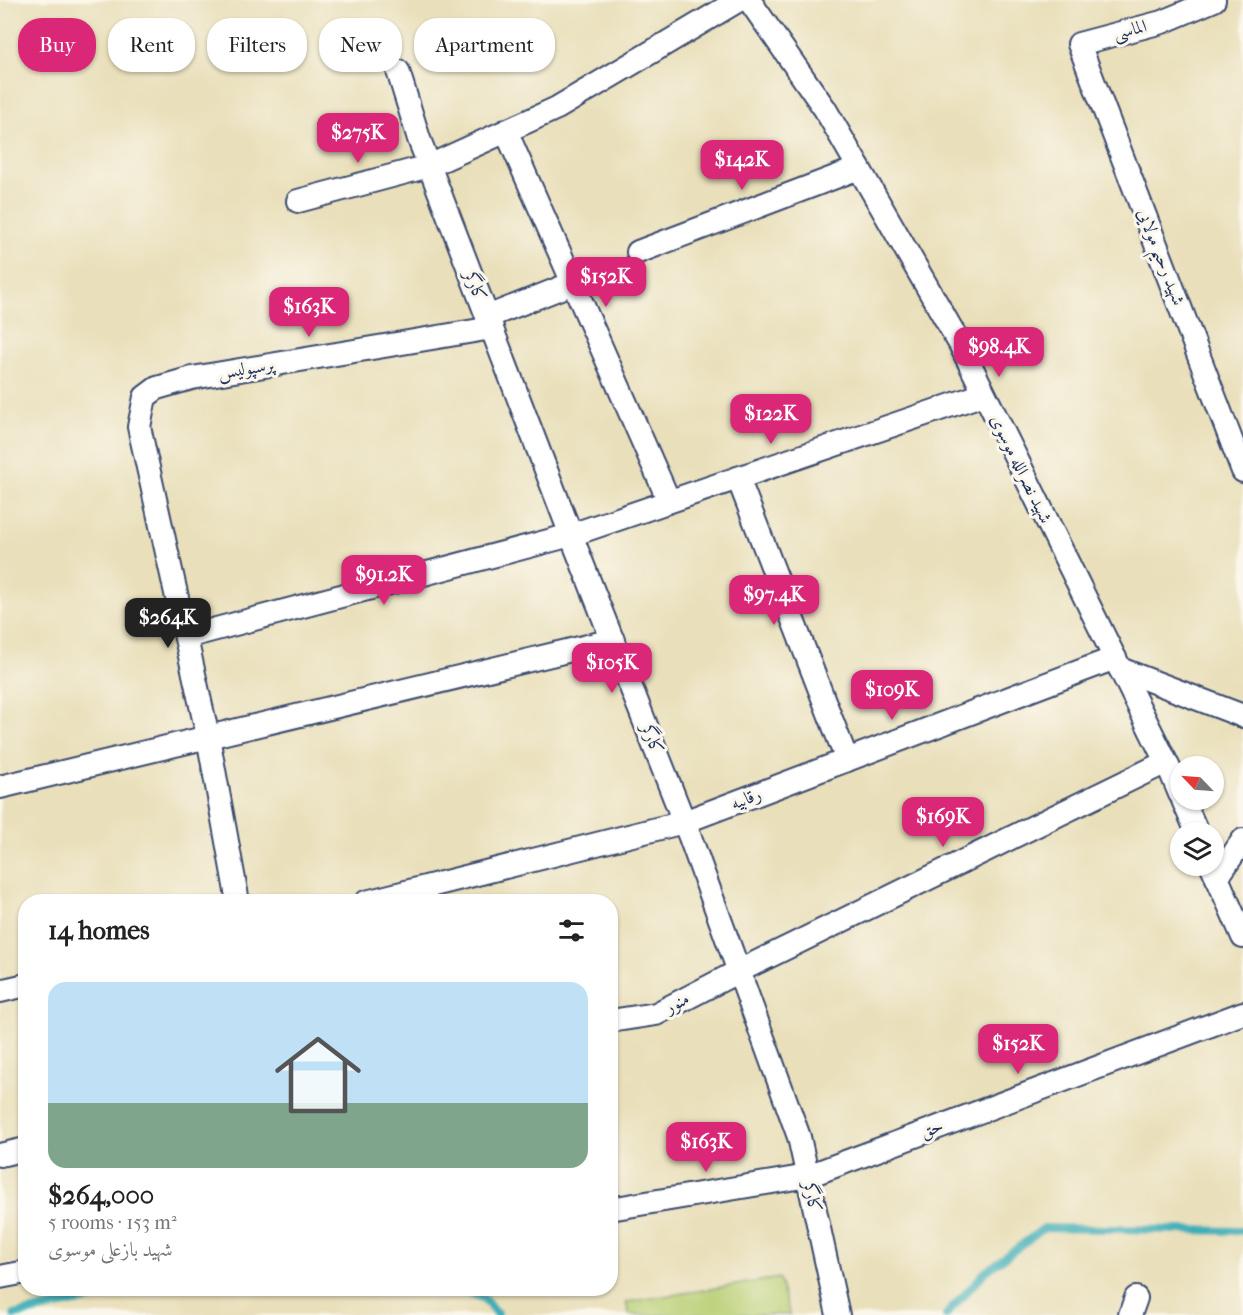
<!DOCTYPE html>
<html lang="en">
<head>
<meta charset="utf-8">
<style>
	body { margin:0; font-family:"IM FELL French Canon",Amiri,serif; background:#f2f2f2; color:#222; height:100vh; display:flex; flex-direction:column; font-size:22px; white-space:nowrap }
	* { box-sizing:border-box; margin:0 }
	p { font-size:20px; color:#767676 }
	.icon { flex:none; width:33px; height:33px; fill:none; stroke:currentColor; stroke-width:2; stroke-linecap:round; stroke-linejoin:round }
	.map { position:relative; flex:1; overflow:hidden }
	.drawer { position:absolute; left:18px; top:894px; width:600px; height:402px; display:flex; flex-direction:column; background:#fff; border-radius:24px; box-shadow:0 2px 4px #0004 }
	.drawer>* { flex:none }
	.hud { position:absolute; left:18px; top:18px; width:600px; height:54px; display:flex; gap:12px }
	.needle { width:39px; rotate:295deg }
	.tools { position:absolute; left:1170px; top:756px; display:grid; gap:12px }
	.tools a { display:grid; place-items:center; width:54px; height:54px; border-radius:50%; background:#fff; box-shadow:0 2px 4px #0004; font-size:30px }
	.price { position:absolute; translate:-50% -51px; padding:0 14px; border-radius:12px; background:#db2777; color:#fff; font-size:20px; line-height:39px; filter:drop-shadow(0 2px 3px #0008) }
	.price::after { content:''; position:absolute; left:50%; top:36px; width:18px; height:14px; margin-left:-9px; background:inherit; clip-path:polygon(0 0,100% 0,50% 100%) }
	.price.active { background:#222; color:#fff }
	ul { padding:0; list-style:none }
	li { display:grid; align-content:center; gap:12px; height:318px; padding:0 30px }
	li+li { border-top:2px solid #e0e0e0 }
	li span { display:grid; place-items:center; height:186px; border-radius:18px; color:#555 }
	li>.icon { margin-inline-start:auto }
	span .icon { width:108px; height:108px; fill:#fffc; stroke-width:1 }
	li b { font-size:26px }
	h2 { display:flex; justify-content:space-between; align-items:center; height:72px; padding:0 30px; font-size:26px }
	.chip { padding:0 21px; border-radius:24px; background:#fff; box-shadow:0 2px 4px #0004; font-size:21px; line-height:54px }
	.chip.active { background:#db2777; color:#fff }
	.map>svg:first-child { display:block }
</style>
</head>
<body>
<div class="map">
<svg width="1243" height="1315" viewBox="0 0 1243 1315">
	<rect width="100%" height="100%" fill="#fbf7ec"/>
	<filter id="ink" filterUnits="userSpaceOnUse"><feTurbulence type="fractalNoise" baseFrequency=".0167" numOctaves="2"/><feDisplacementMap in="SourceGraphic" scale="12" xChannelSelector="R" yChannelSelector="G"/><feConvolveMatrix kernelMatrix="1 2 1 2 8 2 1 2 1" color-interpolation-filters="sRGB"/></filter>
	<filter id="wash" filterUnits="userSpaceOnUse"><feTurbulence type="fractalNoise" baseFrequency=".008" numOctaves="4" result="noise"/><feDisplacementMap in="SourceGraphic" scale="24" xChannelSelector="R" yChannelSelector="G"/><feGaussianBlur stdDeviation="1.35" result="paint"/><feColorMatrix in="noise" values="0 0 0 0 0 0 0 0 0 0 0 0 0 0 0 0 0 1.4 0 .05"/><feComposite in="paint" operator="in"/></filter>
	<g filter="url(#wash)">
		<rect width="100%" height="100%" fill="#e9dfba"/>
		<polygon fill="#b8cf73" stroke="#6a7f68" stroke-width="1.5" points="779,1278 790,1315 629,1315 626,1302"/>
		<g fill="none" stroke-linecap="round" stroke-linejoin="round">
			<g stroke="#3eaeb8" stroke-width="8">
				<polyline points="459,1288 484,1299 498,1315"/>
				<polyline points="14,1315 144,1288"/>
				<polyline points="946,1315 984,1273 1044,1228 1243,1231"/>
			</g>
		</g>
	</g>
	<g filter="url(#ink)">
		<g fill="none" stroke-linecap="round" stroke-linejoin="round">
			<defs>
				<g id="minor">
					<polyline points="749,0 825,109 960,344 1170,770 1180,794"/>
					<polyline points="1214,0 1162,22 1079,44 1243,471"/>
					<polyline points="398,71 419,139 571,535 690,837 799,1137 838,1315"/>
					<polyline points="506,131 669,501"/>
					<polyline points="298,201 429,166 557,108 739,0"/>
					<polyline points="638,252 859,168"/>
					<polyline points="487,317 573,283"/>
					<polyline points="738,478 847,760"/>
					<polyline points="186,637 571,535 984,394"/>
					<polyline points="1120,669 1243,716"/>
					<polyline points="0,787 613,640"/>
					<polyline points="1183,800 1197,832"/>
					<polyline points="1212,866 1243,937"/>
					<polyline points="1217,878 1243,840"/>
					<polyline points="238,902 208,737 139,427 145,397 157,388 192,378 492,328"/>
					<polyline points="366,902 684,822 1115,658"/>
					<polyline points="0,991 26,985"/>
					<polyline points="610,1021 656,1014 739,971 1166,762"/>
					<polyline points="0,1155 26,1149"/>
					<polyline points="610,1209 808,1176 1243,1013"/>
					<polyline points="0,1277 26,1272"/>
					<polyline points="1130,1315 1136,1298"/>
				</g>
			</defs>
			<use href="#minor" stroke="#3a496c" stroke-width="26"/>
			<use href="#minor" stroke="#fff" stroke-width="22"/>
		</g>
	</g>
	<g text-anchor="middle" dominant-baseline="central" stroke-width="6" stroke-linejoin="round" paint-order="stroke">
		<g font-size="18" fill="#1b2f5e" stroke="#fbf7ec">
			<text transform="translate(1130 30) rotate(-15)">الماسی</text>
			<text transform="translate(1161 257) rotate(69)">شهید رحیم مولایی</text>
			<text transform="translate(475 286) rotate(69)">کارگر</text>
			<text transform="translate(246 369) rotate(-9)">پرسپولیس</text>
			<text transform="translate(1021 469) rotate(64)">شهید نصرالله موسوی</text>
			<text transform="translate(652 739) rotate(69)">کارگر</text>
			<text transform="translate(746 799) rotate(-21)">رقابیه</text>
			<text transform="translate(677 1003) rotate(-28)">منور</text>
			<text transform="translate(932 1129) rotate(-21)">حق</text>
			<text transform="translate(812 1197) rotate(78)">کارگر</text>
		</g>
	</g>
</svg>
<div class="tools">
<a><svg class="needle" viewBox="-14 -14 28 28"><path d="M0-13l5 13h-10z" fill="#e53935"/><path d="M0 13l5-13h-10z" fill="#767676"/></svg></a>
<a><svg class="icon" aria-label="layers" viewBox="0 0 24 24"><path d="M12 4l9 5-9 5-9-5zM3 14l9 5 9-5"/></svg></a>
</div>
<b class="price" style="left:358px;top:164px">$275K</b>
<b class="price" style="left:742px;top:191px">$142K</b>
<b class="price" style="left:606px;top:308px">$152K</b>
<b class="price" style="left:309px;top:338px">$163K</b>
<b class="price" style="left:999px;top:378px">$98.4K</b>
<b class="price" style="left:771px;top:445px">$122K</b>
<b class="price" style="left:384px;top:606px">$91.2K</b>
<b class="price" style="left:774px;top:626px">$97.4K</b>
<b class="price active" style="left:168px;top:649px">$264K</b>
<b class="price" style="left:612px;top:694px">$105K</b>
<b class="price" style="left:892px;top:721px">$109K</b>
<b class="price" style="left:943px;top:848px">$169K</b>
<b class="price" style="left:1018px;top:1075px">$152K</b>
<b class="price" style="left:706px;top:1173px">$163K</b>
<div class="hud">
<a class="chip active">Buy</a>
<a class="chip">Rent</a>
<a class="chip">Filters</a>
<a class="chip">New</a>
<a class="chip">Apartment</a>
</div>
<section class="drawer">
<h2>14 homes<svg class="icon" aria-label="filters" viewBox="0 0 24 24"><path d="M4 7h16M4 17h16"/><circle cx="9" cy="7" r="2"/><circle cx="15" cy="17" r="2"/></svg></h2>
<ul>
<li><span style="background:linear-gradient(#bfe0f5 65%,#7fa58c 0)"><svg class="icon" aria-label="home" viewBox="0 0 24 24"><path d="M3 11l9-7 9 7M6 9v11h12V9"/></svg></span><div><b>$264,000</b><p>5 rooms · 153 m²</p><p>شهید بازعلی موسوی</p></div></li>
</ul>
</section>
</div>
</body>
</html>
